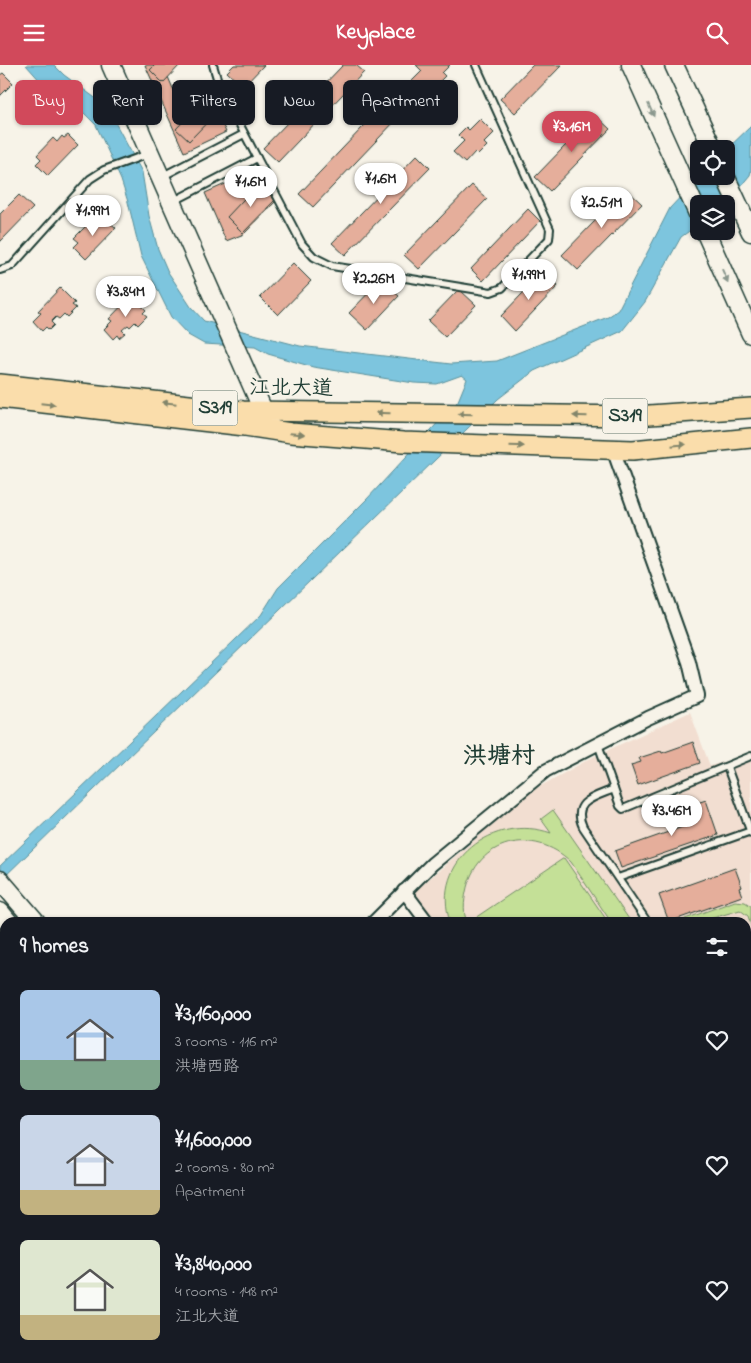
<!DOCTYPE html>
<html lang="en">
<head>
<meta charset="utf-8">
<style>
	body { margin:0; font-family:"Indie Flower","LXGW WenKai TC",sans-serif; background:#242831; color:#f1f3f6; height:100vh; display:flex; flex-direction:column; font-size:19px; white-space:nowrap }
	* { box-sizing:border-box; margin:0 }
	p { font-size:16px; color:#9ea1a6 }
	.icon { flex:none; width:28px; height:28px; fill:none; stroke:currentColor; stroke-width:2; stroke-linecap:round; stroke-linejoin:round }
	.map { position:relative; flex:1; overflow:hidden }
	.drawer { position:absolute; left:0px; top:852px; width:751px; height:446px; display:flex; flex-direction:column; background:#171b24; border-radius:15px 15px 0 0; box-shadow:0 1px 4px #0004 }
	.drawer>* { flex:none }
	.banner { position:absolute; left:15px; top:15px; width:500px; height:45px; display:flex; gap:10px }
	.tools { position:absolute; left:690px; top:75px; display:grid; gap:10px }
	.tools a { display:grid; place-items:center; width:45px; height:45px; border-radius:8px; background:#171b24; box-shadow:0 1px 4px #0004; font-size:25px }
	.price { position:absolute; translate:-50% -42px; padding:0 11px; border-radius:18px; background:#fff; color:#222; font-size:16px; line-height:32px; filter:drop-shadow(0 1px 2px #0008) }
	.price::after { content:''; position:absolute; left:50%; top:30px; width:15px; height:11px; margin-left:-8px; background:inherit; clip-path:polygon(0 0,100% 0,50% 100%) }
	.price.selected { background:#d1495b; color:#fff }
	ul { padding:0; list-style:none }
	li { display:flex; align-items:center; gap:15px; height:125px; padding:0 20px }
	li span { display:grid; place-items:center; flex:none; width:140px; height:100px; border-radius:8px; color:#555 }
	li>.icon { margin-inline-start:auto }
	span .icon { width:60px; height:60px; fill:#fffc; stroke-width:1 }
	li b { font-size:21px }
	h2 { display:flex; justify-content:space-between; align-items:center; height:60px; padding:0 20px; font-size:21px }
	.pill { padding:0 18px; border-radius:8px; background:#171b24; box-shadow:0 1px 4px #0004; font-size:18px; line-height:45px }
	.pill.selected { background:#d1495b; color:#fff }
	header { display:flex; justify-content:space-between; align-items:center; height:65px; padding:0 20px; background:#d1495b; color:#fff; font-size:22px; font-weight:800 }
	.map>svg:first-child { display:block }
</style>
</head>
<body>
<header><svg class="icon" aria-label="menu" viewBox="0 0 24 24"><path d="M4 6h16M4 12h16M4 18h16"/></svg>Keyplace<svg class="icon" aria-label="search" viewBox="0 0 24 24"><circle cx="10" cy="10" r="6"/><path d="M15 15l6 6"/></svg></header>
<div class="map">
<svg width="751" height="1298" viewBox="0 0 751 1298">
	<rect width="100%" height="100%" fill="#f7f3e8"/>
	<filter id="ink" filterUnits="userSpaceOnUse"><feTurbulence type="fractalNoise" baseFrequency=".02" numOctaves="2"/><feDisplacementMap in="SourceGraphic" scale="10" xChannelSelector="R" yChannelSelector="G"/><feConvolveMatrix kernelMatrix="1 2 1 2 8 2 1 2 1" color-interpolation-filters="sRGB"/></filter>
	<g filter="url(#ink)">
		<polygon fill="#f2ded1" points="690,647 710,701 751,688 751,1017 746,1019 746,858 435,857 413,828 530,727 591,693"/>
		<g fill="#c4e097" stroke="#728e66">
			<path d="M 553,745 L 631,857 L 611,857 L 571,797 C 534,761 476,774 466,827 C 464,837 463,848 467,857 L 450,857 C 430,796 494,748 551,768 L 541,754 Z"/>
			<polygon points="564,793 608,857 469,857"/>
			<polygon points="735,836 745,837 751,841 751,860 748,851 740,845 699,857 681,857 685,854"/>
			<polygon points="0,858 5,864 5,1142 0,1146"/>
		</g>
		<polygon fill="#7dc5de" stroke="#578f9a" points="26,0 54,0 64,10 98,35 111,50 142,107 149,151 158,184 168,207 191,242 204,256 300,281 451,299 497,296 608,252 618,245 670,143 700,111 726,111 726,85 751,61 751,106 750,110 726,139 699,139 699,159 681,172 645,237 622,266 534,306 498,334 0,816 0,801 261,550 278,523 367,434 458,336 467,314 462,310 437,319 414,318 313,302 268,289 255,282 204,279 188,270 171,252 141,191 128,137 121,115 96,60 83,47 42,18"/>
		<g fill="#e5ae9b" stroke="#1f3d34">
			<polygon points="145,0 163,0 185,52 212,24 227,39 217,49 226,67 184,87"/>
			<polygon points="155,0 180,0 163,18 150,5"/>
			<polygon points="234,0 264,0 243,22 227,7"/>
			<polygon points="343,0 356,0 364,7 278,97 263,83"/>
			<polygon points="416,0 450,0 442,8 445,11 436,20 433,17 423,28 411,17 422,6"/>
			<polygon points="533,0 562,0 515,48 500,34"/>
			<polygon points="3,8 13,18 0,31 0,10"/>
			<polygon points="212,26 225,39 189,76 176,64"/>
			<polygon points="384,40 398,53 313,142 299,129"/>
			<polygon points="595,50 610,64 550,126 535,112"/>
			<polygon points="480,54 494,68 484,78 487,81 478,90 475,87 465,98 453,87 464,76 458,70 466,62 469,65"/>
			<polygon points="68,70 78,80 48,111 36,99 41,94 37,90 53,73 57,77 62,71 64,73"/>
			<polygon points="417,90 430,103 345,190 332,178"/>
			<polygon points="250,108 277,135 244,169 226,176 205,128"/>
			<polygon points="258,119 275,135 243,168 227,152"/>
			<polygon points="472,120 487,134 419,204 404,190"/>
			<polygon points="626,124 642,139 578,205 562,190"/>
			<polygon points="19,130 33,143 0,177 0,149"/>
			<polygon points="528,144 540,156 483,216 471,204"/>
			<polygon points="105,153 116,163 86,194 74,182 79,177 74,173 91,156 95,160 100,154 102,156"/>
			<polygon points="293,198 311,216 278,250 260,232"/>
			<polygon points="543,207 558,221 515,266 501,251"/>
			<polygon points="381,215 399,231 367,265 349,248"/>
			<polygon points="60,223 75,238 72,240 76,243 67,252 64,249 59,254 56,252 51,257 54,260 49,265 46,262 42,266 33,256 41,248 38,246"/>
			<polygon points="459,224 476,240 445,272 428,256"/>
			<polygon points="131,231 146,245 143,248 147,251 138,260 135,257 130,262 128,260 122,265 125,268 119,273 117,270 113,274 104,264 112,256 109,254"/>
			<polygon points="693,677 700,698 638,720 631,700 641,697 639,693 661,686 662,688"/>
			<polygon points="706,735 718,770 621,803 615,786 691,759 685,742"/>
			<polygon points="735,803 742,822 739,823 742,831 669,857 659,830"/>
			<polygon points="751,952 751,987 746,989 746,954"/>
		</g>
		<g fill="none" stroke-linecap="round" stroke-linejoin="round">
			<defs>
				<g id="lane">
					<polyline points="213,0 219,20 302,179 314,192 332,201 491,227 502,223 549,174 550,164 476,0"/>
					<polyline points="161,112 244,69"/>
					<polyline points="174,136 257,93"/>
					<polyline points="0,205 12,201 90,114 104,105 148,89"/>
					<polyline points="598,679 620,741 623,744 751,691"/>
					<polyline points="727,702 751,768"/>
					<path d="M 614,724 C 595,732 571,736 583,762 L 648,858"/>
					<polyline points="618,813 751,766"/>
				</g>
				<g id="street">
					<polyline points="404,826 428,858"/>
					<polyline points="373,858 432,799 545,706 648,653 697,631 689,597 613,384"/>
				</g>
				<g id="secondary">
					<polyline points="111,0 269,359"/>
					<polyline points="631,0 699,151"/>
					<polyline points="674,0 713,84"/>
					<polyline points="725,111 751,167"/>
					<polyline points="705,166 751,269"/>
					<polyline points="0,815 37,858"/>
					<polyline points="0,847 9,858"/>
					<polyline points="746,1027 751,1025"/>
					<polyline points="746,1046 751,1044"/>
					<polyline points="391,1294 395,1298"/>
					<polyline points="419,1294 423,1298"/>
					<polyline points="1,1298 11,1294"/>
					<polyline points="40,1298 53,1294"/>
				</g>
				<g id="primary">
					<polyline points="0,319 243,346 635,351 751,343"/>
					<polyline points="0,333 245,361 291,368 403,377 633,385 751,373"/>
				</g>
			</defs>
			<use href="#lane" stroke="#1f3d34" stroke-width="10"/>
			<use href="#street" stroke="#1f3d34" stroke-width="16"/>
			<use href="#secondary" stroke="#1f3d34" stroke-width="21"/>
			<use href="#primary" stroke="#1f3d34" stroke-width="22"/>
			<use href="#lane" stroke="#f7f3e8" stroke-width="6"/>
			<use href="#street" stroke="#f7f3e8" stroke-width="12"/>
			<use href="#secondary" stroke="#f7f3e8" stroke-width="18"/>
			<use href="#primary" stroke="#faddab" stroke-width="19"/>
		</g>
		<defs><path id="oneway-solid" d="M-6-.8H1V-3.2L6.5 0L1 3.2V.8H-6Z" transform="scale(1.25)"/></defs>
		<g fill="#8b988e">
			<use href="#oneway-solid" transform="translate(651 45) rotate(66)"/>
			<use href="#oneway-solid" transform="translate(725 211) rotate(66)"/>
		</g>
		<g fill="#82856a">
			<use href="#oneway-solid" transform="translate(169 338) rotate(-174)"/>
			<use href="#oneway-solid" transform="translate(48 339) rotate(6)"/>
			<use href="#oneway-solid" transform="translate(383 348) rotate(-179)"/>
			<use href="#oneway-solid" transform="translate(465 349) rotate(-179)"/>
			<use href="#oneway-solid" transform="translate(580 351) rotate(-179)"/>
			<use href="#oneway-solid" transform="translate(297 369) rotate(5)"/>
			<use href="#oneway-solid" transform="translate(679 380) rotate(-6)"/>
			<use href="#oneway-solid" transform="translate(517 381) rotate(2)"/>
		</g>
	</g>
	<g text-anchor="middle" dominant-baseline="central" stroke-width="4" stroke-linejoin="round" paint-order="stroke">
		<g fill="#f7f3e8" stroke="#60746a" stroke-width="1">
			<rect x="192.5" y="325.5" width="45" height="35" rx="4"/>
			<rect x="602.5" y="333.5" width="45" height="35" rx="4"/>
		</g>
		<g font-size="20" font-weight="bold" fill="#1f3d34">
			<text x="215" y="343">S319</text>
			<text x="625" y="351">S319</text>
		</g>
		<g font-size="21" fill="#1f3d34" stroke="#f7f3e8">
			<text transform="translate(291 324) rotate(1)">江北大道</text>
		</g>
		<g font-size="24" font-weight="bold" fill="#1f3d34" stroke="#f7f3e8">
			<text x="499" y="692">洪塘村</text>
		</g>
	</g>
</svg>
<div class="tools">
<a><svg class="icon" aria-label="locate" viewBox="0 0 24 24"><circle cx="12" cy="12" r="6"/><path d="M12 2v4M12 18v4M2 12h4M18 12h4"/></svg></a>
<a><svg class="icon" aria-label="layers" viewBox="0 0 24 24"><path d="M12 4l9 5-9 5-9-5zM3 14l9 5 9-5"/></svg></a>
</div>
<b class="price selected" style="left:572px;top:88px">¥3.16M</b>
<b class="price" style="left:381px;top:140px">¥1.6M</b>
<b class="price" style="left:251px;top:143px">¥1.6M</b>
<b class="price" style="left:602px;top:164px">¥2.51M</b>
<b class="price" style="left:93px;top:172px">¥1.99M</b>
<b class="price" style="left:529px;top:236px">¥1.99M</b>
<b class="price" style="left:374px;top:240px">¥2.26M</b>
<b class="price" style="left:126px;top:253px">¥3.84M</b>
<b class="price" style="left:672px;top:772px">¥3.46M</b>
<div class="banner">
<a class="pill selected">Buy</a>
<a class="pill">Rent</a>
<a class="pill">Filters</a>
<a class="pill">New</a>
<a class="pill">Apartment</a>
</div>
<section class="drawer">
<h2>9 homes<svg class="icon" aria-label="filters" viewBox="0 0 24 24"><path d="M4 7h16M4 17h16"/><circle cx="9" cy="7" r="2"/><circle cx="15" cy="17" r="2"/></svg></h2>
<ul>
<li><span style="background:linear-gradient(#a9c7e8 70%,#7fa58c 0)"><svg class="icon" aria-label="home" viewBox="0 0 24 24"><path d="M3 11l9-7 9 7M6 9v11h12V9"/></svg></span><div><b>¥3,160,000</b><p>3 rooms · 116 m²</p><p>洪塘西路</p></div><svg class="icon" aria-label="heart" viewBox="0 0 24 24"><path d="M12 20l-8-8c-3-5 5-10 8-4 3-6 11-1 8 4z"/></svg></li>
<li><span style="background:linear-gradient(#c9d6e8 75%,#c2b280 0)"><svg class="icon" aria-label="home" viewBox="0 0 24 24"><path d="M3 11l9-7 9 7M6 9v11h12V9"/></svg></span><div><b>¥1,600,000</b><p>2 rooms · 80 m²</p><p>Apartment</p></div><svg class="icon" aria-label="heart" viewBox="0 0 24 24"><path d="M12 20l-8-8c-3-5 5-10 8-4 3-6 11-1 8 4z"/></svg></li>
<li><span style="background:linear-gradient(#dfe7d0 75%,#c2b280 0)"><svg class="icon" aria-label="home" viewBox="0 0 24 24"><path d="M3 11l9-7 9 7M6 9v11h12V9"/></svg></span><div><b>¥3,840,000</b><p>4 rooms · 148 m²</p><p>江北大道</p></div><svg class="icon" aria-label="heart" viewBox="0 0 24 24"><path d="M12 20l-8-8c-3-5 5-10 8-4 3-6 11-1 8 4z"/></svg></li>
</ul>
</section>
</div>
</body>
</html>
